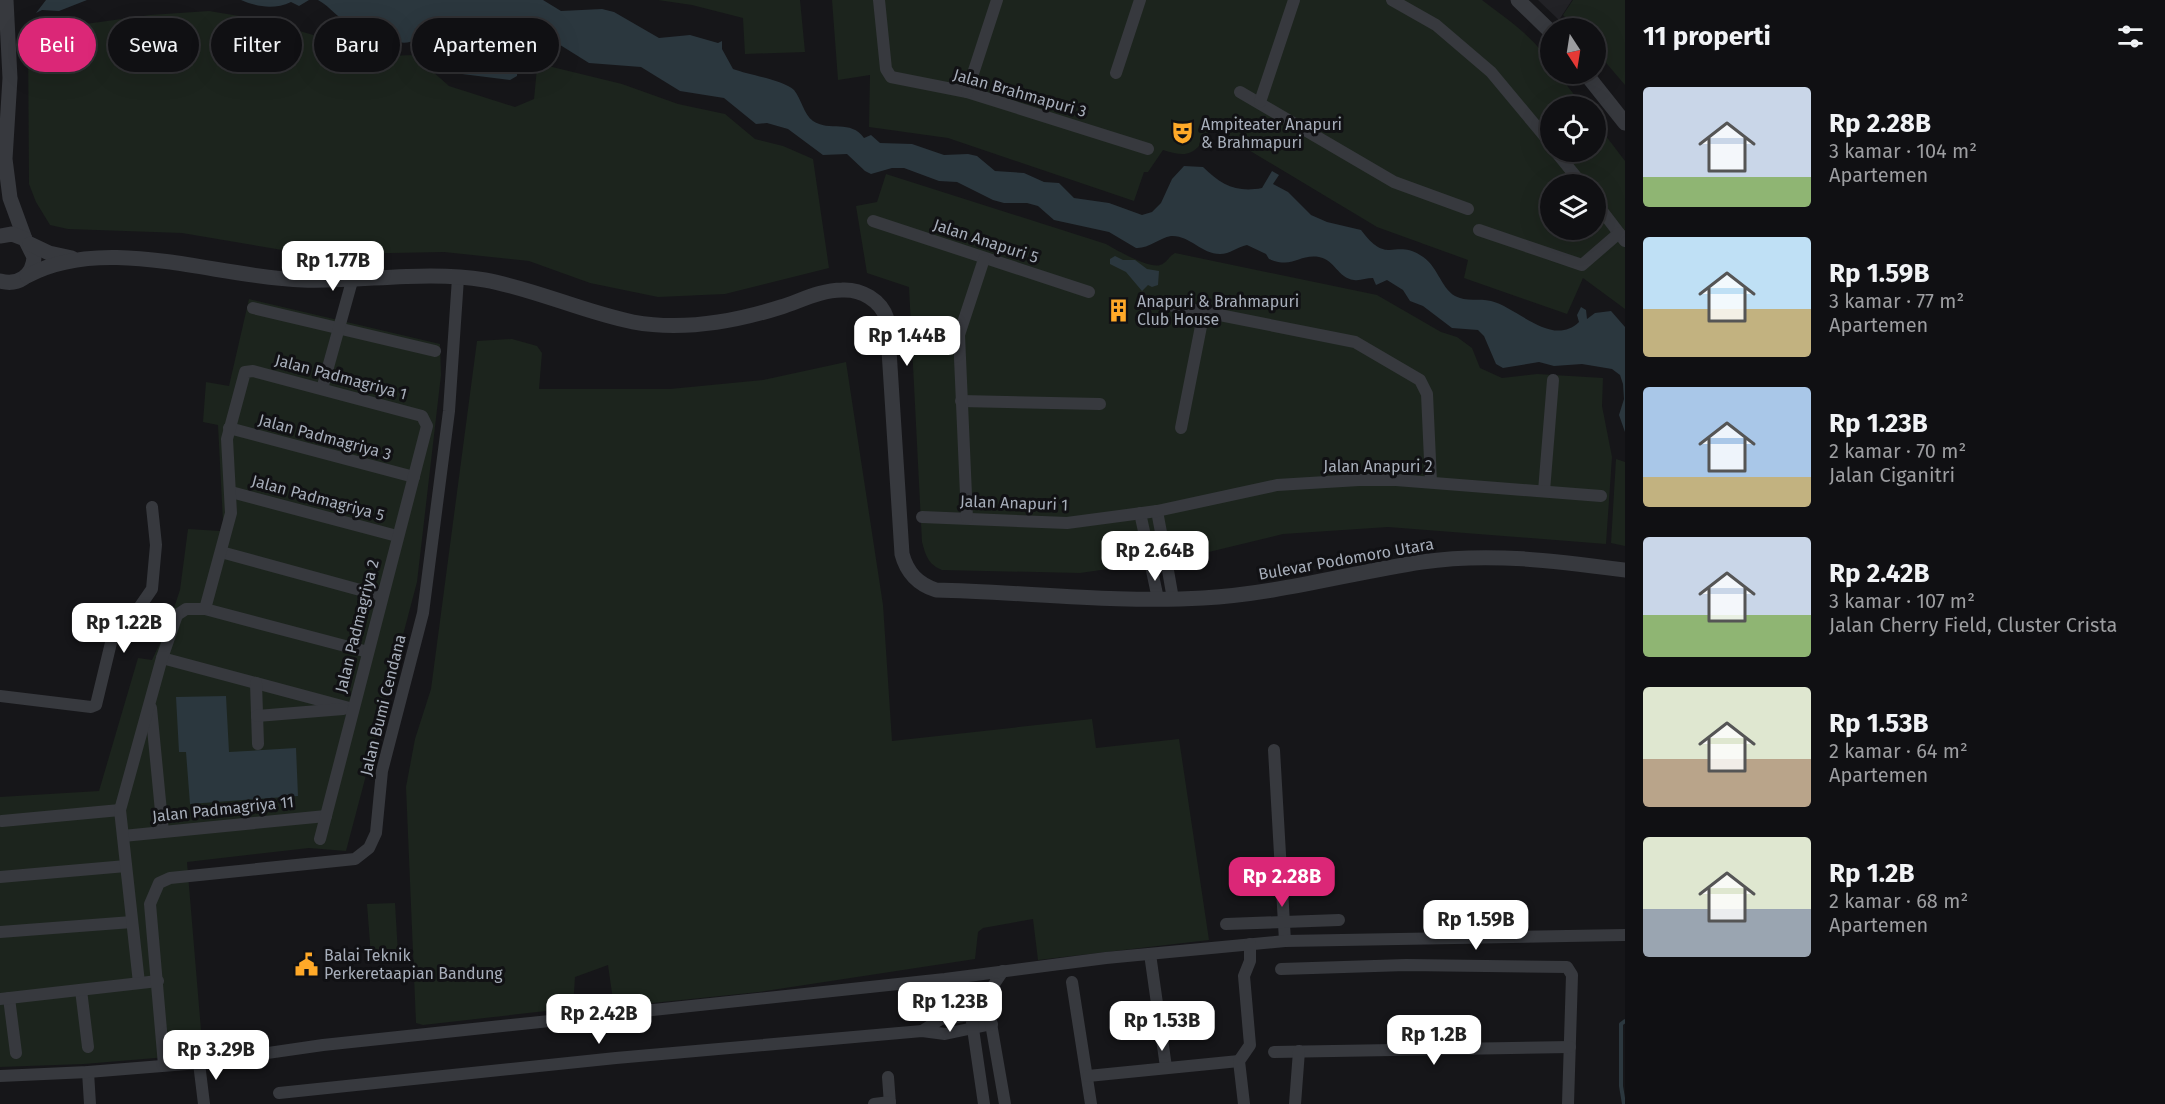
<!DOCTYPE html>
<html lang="id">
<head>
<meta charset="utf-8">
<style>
	body { margin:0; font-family:"Fira Sans",sans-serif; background:#19191c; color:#f1f3f6; height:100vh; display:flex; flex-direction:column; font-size:22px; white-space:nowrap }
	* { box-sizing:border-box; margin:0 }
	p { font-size:20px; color:#9c9da0 }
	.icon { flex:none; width:33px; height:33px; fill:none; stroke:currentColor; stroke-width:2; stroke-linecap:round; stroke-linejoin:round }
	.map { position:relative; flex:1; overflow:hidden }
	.drawer { display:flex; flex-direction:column; background:#101013; width:540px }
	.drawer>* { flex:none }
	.banner { position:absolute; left:18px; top:18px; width:570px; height:54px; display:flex; gap:12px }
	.needle { width:39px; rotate:168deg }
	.controls { position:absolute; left:1540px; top:18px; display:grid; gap:12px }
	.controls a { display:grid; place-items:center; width:66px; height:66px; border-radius:50%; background:#101013; box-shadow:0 6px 24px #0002,0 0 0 2px #303033; font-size:30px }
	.price { position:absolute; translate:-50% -51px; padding:0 14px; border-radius:12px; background:#fff; color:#222; font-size:20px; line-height:39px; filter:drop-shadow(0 2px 3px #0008) }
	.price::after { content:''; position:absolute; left:50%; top:36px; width:18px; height:14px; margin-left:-9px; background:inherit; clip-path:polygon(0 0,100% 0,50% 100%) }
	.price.selected { background:#db2777; color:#fff }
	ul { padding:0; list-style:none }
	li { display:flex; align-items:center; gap:18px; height:150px; padding:0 18px }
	li span { display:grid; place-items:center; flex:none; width:168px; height:120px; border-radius:6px; color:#555 }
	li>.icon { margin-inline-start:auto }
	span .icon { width:72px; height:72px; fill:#fffc; stroke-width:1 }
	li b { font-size:26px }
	h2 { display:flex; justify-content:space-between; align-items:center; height:72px; padding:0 18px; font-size:26px }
	.pill { padding:0 21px; border-radius:27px; background:#101013; box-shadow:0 6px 24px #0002,0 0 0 2px #303033; font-size:21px; line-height:54px }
	.pill.selected { background:#db2777; color:#fff }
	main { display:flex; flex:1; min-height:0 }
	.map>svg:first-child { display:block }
</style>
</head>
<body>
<main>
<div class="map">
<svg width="1625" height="1104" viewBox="0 0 1625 1104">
	<rect width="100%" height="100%" fill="#161619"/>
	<polygon fill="#222226" points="1538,0 1572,0 1559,20"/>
	<g fill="#1c241d" fill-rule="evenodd">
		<polygon points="658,0 800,0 805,52 745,54 743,18 692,5"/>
		<path d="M 832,0 L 1482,0 C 1502,16 1551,47 1551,74 L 1558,74 L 1583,106 L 1551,106 L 1551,152 L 1596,152 L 1596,123 L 1625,161 L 1625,309 L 1583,278 L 1567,314 L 1464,278 L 1468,260 L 1377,227 L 1212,128 C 1196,151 1193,160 1163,150 L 1148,172 L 1144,172 L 1134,201 L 948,138 L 869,127 L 870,75 L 838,80 ZM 1551,184 L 1596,184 L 1596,230 L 1551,230 Z"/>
		<polygon points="1573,0 1625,0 1625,85 1596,51 1596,28 1576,28 1563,15"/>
		<polygon points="209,11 258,19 386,56 414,55 449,86 515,107 534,99 537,68 540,64 622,84 678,104 725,114 755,139 783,146 813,159 829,268 725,294 658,297 590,283 529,261 444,252 339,254 288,251 182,233 68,229 50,225 36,202 29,184 28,32 150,15"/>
		<path d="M 886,174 L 1106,244 C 1116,250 1150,269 1160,265 C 1167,263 1168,257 1175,253 L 1377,295 L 1441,332 L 1457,337 L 1472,348 L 1480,368 L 1502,378 L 1537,374 L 1603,378 L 1602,406 L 1612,457 L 1606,544 L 1388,527 L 1283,534 L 1184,558 L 1080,573 L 942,570 C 928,564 926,556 922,542 L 909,287 L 867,273 L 856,206 L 877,202 Z"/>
		<polygon points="249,299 440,344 441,375 417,582 346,851 309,848 187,862 203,1054 84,1064 0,1067 0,797 99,791 138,658 152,660 168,626 180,590 188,529 220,531 223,522 218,425 203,422 206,382 229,386"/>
		<polygon points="512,339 537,346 542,353 539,389 670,389 763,380 846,362 883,605 892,741 1092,719 1096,748 1179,739 1209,940 1038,960 1033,919 983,928 978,932 975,959 759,992 614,1007 608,965 575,977 573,1008 423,1025 416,1023 406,787 415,739 431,689 477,341"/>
		<polygon points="1616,459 1625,462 1625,546 1611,543"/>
		<polygon points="395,903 398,954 371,956 367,904"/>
	</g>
	<g fill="#2b373e">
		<polygon points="46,0 87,0 59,11 42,10 36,13"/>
		<path d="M 241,0 L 309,0 L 299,6 L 291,2 C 274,10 257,7 241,0 Z"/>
		<path d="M 318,0 L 543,0 L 561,11 L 602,9 L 614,12 L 659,38 L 690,35 L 718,43 L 722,41 L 722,49 L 733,69 C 749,75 784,80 794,90 C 801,98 804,115 813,121 C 829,132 851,119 864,138 L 871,135 L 880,143 L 912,144 L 944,155 L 968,154 L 977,156 L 995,171 L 1024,173 L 1044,182 L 1059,183 L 1074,198 L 1109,203 L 1142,215 L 1152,212 L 1161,203 L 1172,179 L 1184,166 L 1203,167 C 1221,185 1237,193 1262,188 L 1272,171 L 1279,175 L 1273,184 L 1288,192 L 1311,215 L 1327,222 L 1361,230 C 1388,266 1393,239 1420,255 C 1438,265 1440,287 1455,296 C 1466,302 1479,298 1491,301 C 1517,307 1552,348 1579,322 L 1577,315 L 1581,307 L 1586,310 L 1587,319 L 1595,313 L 1611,311 L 1625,327 L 1625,432 L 1619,415 L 1624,399 L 1623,384 L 1620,375 L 1612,369 L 1582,364 L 1554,366 L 1539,362 L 1503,368 L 1496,364 L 1484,336 L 1478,330 L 1452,328 L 1423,306 L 1410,301 L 1403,290 L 1387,280 L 1376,285 L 1373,278 C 1366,278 1360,281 1354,280 C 1338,278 1335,260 1319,257 C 1298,254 1294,269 1269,259 L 1266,254 L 1247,245 C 1237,247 1230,254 1220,254 C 1201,254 1190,235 1171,236 C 1159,238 1148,249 1136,248 L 1109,232 L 1054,220 L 1038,206 L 1027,203 L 1004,203 L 993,200 L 957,182 L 939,181 L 904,168 L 892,168 L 871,174 L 865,171 L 847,154 L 823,155 L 788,129 L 767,123 L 756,124 L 724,98 L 680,91 L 641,67 L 589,63 L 549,38 L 533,36 L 523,40 L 519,48 L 517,76 L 510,80 L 462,74 L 446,55 L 439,38 C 420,27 415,47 399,42 C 393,39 392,32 386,28 C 376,22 363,27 353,24 C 339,21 330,6 318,0 Z"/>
		<polygon points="1115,256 1123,260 1135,260 1147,269 1159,271 1158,285 1152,287 1148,285 1142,291 1126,272 1110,264 1110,259"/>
		<polygon points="226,696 229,752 296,748 298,796 190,804 186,752 179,752 176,697"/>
	</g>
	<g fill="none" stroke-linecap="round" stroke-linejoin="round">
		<polyline stroke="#2b373e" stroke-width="4" points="1624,1104 1621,1086 1621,1024 1625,1021"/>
		<g stroke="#37393e" stroke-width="12">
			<polyline points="879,0 886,69 891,77 967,92 1148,149"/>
			<polyline points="1392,0 1436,25 1491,72 1551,144"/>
			<polyline points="1116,73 1140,0"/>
			<polyline points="967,92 997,0"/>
			<polyline points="1240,92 1394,182 1468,209"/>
			<polyline points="1260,102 1294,0"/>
			<polyline points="1556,152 1582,184"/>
			<polyline points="1596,203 1625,241"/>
			<polyline points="873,221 1089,292"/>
			<polyline points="1479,230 1582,265 1619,233"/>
			<polyline points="1164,304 1355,342 1420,380 1427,394 1431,482"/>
			<polyline points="253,308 435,351"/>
			<polyline points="322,389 352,281"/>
			<polyline points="961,401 1100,404"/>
			<polyline points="229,428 414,477"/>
			<polyline points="1181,428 1204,311"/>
			<polyline points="1544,491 1553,380"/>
			<polyline points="231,492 397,536"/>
			<polyline points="1157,511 1163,543"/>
			<polyline points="1140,513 1147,545"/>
			<polyline points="922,517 1067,523 1157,511 1277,485 1359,480 1396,480 1601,496"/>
			<polyline points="967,518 959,335 984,259"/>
			<polyline points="221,552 382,596"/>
			<polyline points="1166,559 1173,599"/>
			<polyline points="1150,561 1158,599"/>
			<polyline points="205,609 368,652"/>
			<polyline points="162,658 353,709"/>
			<polyline points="256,683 258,744"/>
			<polyline points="0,696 91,707 96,705 116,622 132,618 152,589 156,545 152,507"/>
			<polyline points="151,708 163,832"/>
			<polyline points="257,716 343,709"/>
			<polyline points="1274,750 1285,941"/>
			<polyline points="2,821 120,810"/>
			<polyline points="123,836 326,816"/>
			<polyline points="0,877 126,866"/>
			<polyline points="1226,924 1339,920"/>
			<polyline points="0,932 132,922"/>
			<polyline points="1150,954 1166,1067"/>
			<polyline points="1281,969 1406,965 1567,967 1572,975 1568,1104"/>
			<polyline points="1072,982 1091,1104"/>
			<polyline points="139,983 120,810 162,658 177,615 186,609 205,609 231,513 227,439 245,372 253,371 422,416 427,426 320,839"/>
			<polyline points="81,990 88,1047"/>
			<polyline points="9,998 16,1053"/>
			<polyline points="0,999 158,981"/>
			<polyline points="980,1005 1003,971"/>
			<polyline points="922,1031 941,1019 977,1014"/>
			<polyline points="1274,1052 1570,1047"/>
			<polyline points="199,1063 204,1104"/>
			<polyline points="164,1065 150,904 159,883 170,878 355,859 369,848 376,833 382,771 423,613 449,411 458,278"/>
			<polyline points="88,1072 90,1104"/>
			<polyline points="0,1076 88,1072 199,1063 323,1045 945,979 1106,958 1285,941 1625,935"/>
			<polyline points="1088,1076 1239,1061"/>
			<polyline points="888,1077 890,1104"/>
			<polyline points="279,1093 616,1058 922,1031 945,1034 992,1024"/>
			<polyline points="874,1104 890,1102"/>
			<polyline points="984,1104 971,1015 973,1008 980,1005 989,1012 1005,1104"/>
			<polyline points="1244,1104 1239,1061 1250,1045 1244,976 1250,961 1250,944"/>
			<polyline points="1295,1104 1299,1051"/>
		</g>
		<g stroke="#37393e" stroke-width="15">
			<polyline points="6,0 10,78 5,159 10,198 25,239"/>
			<polyline points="1518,0 1551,32"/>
			<polyline points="1586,74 1625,123"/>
			<path d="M 0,236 L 12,234 L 25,239 L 34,257 C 33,276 18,286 0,281"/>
			<polyline points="30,244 49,253 72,258"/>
			<path d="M 27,276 C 106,233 218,278 303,280 C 362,282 427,270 485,280 C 535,289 583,312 633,322 C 682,331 734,322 781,307 C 800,301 821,290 842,290 C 861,289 881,300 887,319 L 902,554 C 907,573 918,584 936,590 C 1024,592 1116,603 1203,598 C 1277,594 1349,573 1422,562 C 1490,552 1557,561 1625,570"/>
		</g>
	</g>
	<defs>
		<symbol id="theatre-bare" viewBox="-9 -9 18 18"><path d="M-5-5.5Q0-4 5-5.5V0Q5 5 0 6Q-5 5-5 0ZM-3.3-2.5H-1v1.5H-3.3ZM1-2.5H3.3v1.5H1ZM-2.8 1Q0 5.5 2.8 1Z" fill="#ffa928" stroke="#111114" stroke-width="2.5" paint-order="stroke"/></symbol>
		<symbol id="building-bare" viewBox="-9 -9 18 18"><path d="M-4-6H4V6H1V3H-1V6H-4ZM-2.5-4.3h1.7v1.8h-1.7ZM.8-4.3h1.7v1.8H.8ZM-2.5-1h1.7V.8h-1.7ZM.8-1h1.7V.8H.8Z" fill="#ffa928" stroke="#111114" stroke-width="2.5" paint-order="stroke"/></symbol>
		<symbol id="civic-bare" viewBox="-9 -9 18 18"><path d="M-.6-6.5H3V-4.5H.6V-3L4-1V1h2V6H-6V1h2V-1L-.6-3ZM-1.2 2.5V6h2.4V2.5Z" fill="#ffa928" stroke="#111114" stroke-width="2.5" paint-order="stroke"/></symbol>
	</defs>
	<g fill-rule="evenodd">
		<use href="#theatre-bare" x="1166" y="116" width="33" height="33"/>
		<use href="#building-bare" x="1102" y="294" width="33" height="33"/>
		<use href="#civic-bare" x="290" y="948" width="33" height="33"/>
	</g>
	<g text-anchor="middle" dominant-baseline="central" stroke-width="6" stroke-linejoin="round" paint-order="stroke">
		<g font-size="16" fill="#a7aeba" stroke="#111114">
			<text transform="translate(1020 93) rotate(16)">Jalan Brahmapuri 3</text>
			<text transform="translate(986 241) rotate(18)">Jalan Anapuri 5</text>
			<text transform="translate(341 377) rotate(15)">Jalan Padmagriya 1</text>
			<text transform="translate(325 437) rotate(15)">Jalan Padmagriya 3</text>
			<text x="1378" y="466">Jalan Anapuri 2</text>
			<text transform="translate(318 498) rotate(15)">Jalan Padmagriya 5</text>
			<text transform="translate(1014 503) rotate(2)">Jalan Anapuri 1</text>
			<text transform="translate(1346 559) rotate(-10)">Bulevar Podomoro Utara</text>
			<text transform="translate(357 626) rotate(-76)">Jalan Padmagriya 2</text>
			<text transform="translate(383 705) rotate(-76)">Jalan Bumi Cendana</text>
			<text transform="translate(223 809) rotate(-6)">Jalan Padmagriya 11</text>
		</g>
		<g font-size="16" fill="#a7aeba" stroke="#111114" text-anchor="start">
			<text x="1201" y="124">Ampiteater Anapuri<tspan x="1201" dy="18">&amp; Brahmapuri</tspan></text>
			<text x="1137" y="301">Anapuri &amp; Brahmapuri<tspan x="1137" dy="18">Club House</tspan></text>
			<text x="324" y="955">Balai Teknik<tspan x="324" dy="18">Perkeretaapian Bandung</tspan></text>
		</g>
	</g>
</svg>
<div class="controls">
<a><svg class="needle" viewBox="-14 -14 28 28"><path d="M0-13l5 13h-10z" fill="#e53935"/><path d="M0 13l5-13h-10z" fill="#9c9da0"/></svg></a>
<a><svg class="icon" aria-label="locate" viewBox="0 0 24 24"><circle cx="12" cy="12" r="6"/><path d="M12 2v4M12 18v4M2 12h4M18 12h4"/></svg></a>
<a><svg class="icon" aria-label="layers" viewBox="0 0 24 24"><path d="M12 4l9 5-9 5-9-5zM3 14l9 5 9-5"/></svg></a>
</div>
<b class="price" style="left:333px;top:292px">Rp 1.77B</b>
<b class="price" style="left:907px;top:367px">Rp 1.44B</b>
<b class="price" style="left:1155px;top:582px">Rp 2.64B</b>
<b class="price" style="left:124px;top:654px">Rp 1.22B</b>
<b class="price selected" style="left:1282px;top:908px">Rp 2.28B</b>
<b class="price" style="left:1476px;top:951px">Rp 1.59B</b>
<b class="price" style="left:950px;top:1033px">Rp 1.23B</b>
<b class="price" style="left:599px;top:1045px">Rp 2.42B</b>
<b class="price" style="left:1162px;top:1052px">Rp 1.53B</b>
<b class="price" style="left:1434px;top:1066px">Rp 1.2B</b>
<b class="price" style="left:216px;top:1081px">Rp 3.29B</b>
<div class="banner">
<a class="pill selected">Beli</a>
<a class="pill">Sewa</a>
<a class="pill">Filter</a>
<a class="pill">Baru</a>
<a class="pill">Apartemen</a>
</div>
</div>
<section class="drawer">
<h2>11 properti<svg class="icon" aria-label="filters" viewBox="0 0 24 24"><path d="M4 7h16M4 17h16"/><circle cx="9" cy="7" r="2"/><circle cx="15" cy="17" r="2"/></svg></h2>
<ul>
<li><span style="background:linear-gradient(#c9d6e8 75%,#8fb573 0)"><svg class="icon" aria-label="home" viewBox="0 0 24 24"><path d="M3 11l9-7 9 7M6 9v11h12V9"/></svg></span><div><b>Rp 2.28B</b><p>3 kamar · 104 m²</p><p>Apartemen</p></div></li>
<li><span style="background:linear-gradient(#bfe0f5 60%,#c2b280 0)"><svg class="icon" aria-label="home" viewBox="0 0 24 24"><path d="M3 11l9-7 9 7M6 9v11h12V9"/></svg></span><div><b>Rp 1.59B</b><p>3 kamar · 77 m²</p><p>Apartemen</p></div></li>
<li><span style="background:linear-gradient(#a9c7e8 75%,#c2b280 0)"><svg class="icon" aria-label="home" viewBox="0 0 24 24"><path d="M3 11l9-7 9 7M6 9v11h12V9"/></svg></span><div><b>Rp 1.23B</b><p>2 kamar · 70 m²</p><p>Jalan Ciganitri</p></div></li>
<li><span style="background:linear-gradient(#c9d6e8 65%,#8fb573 0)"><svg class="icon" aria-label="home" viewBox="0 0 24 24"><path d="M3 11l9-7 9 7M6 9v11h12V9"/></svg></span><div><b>Rp 2.42B</b><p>3 kamar · 107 m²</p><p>Jalan Cherry Field, Cluster Crista</p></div></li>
<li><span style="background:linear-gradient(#dfe7d0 60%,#b9a48a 0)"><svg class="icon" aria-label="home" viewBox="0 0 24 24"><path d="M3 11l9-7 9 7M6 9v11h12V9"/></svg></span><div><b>Rp 1.53B</b><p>2 kamar · 64 m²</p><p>Apartemen</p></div></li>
<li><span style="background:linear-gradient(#dfe7d0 60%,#9aa5b1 0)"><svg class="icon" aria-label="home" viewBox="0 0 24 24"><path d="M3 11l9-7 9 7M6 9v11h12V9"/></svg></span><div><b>Rp 1.2B</b><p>2 kamar · 68 m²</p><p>Apartemen</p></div></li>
</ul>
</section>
</main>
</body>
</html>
